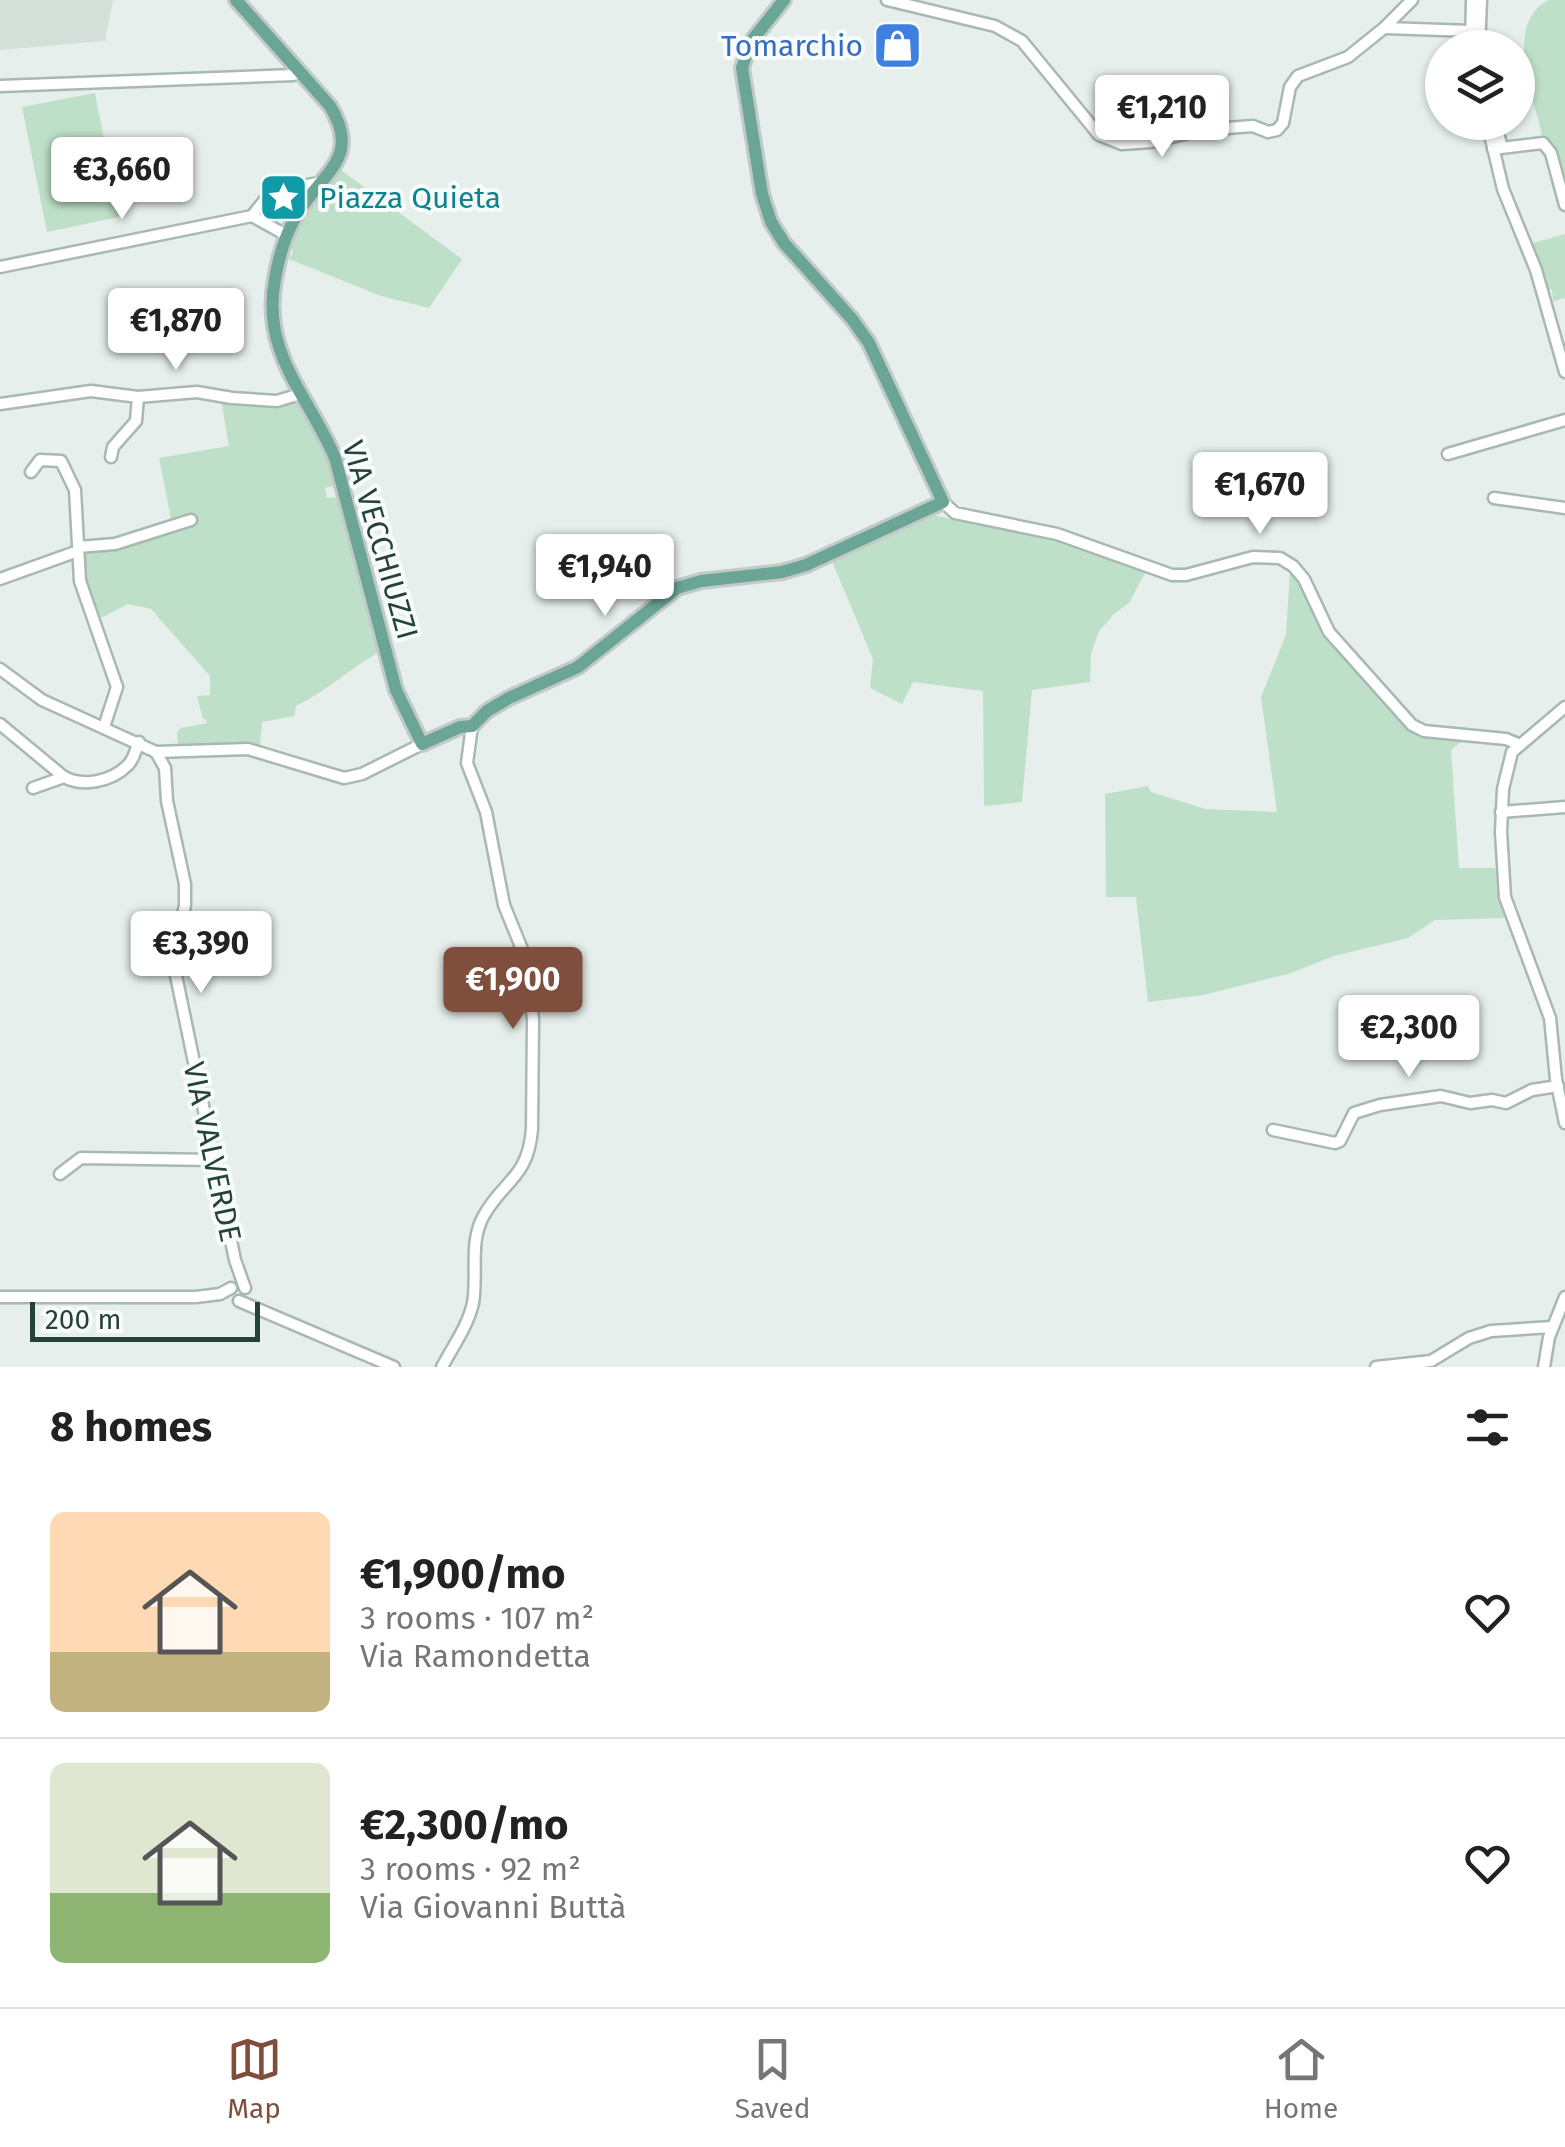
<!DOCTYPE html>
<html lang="en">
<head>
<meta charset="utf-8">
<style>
	body { margin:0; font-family:"Fira Sans",sans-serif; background:#f6f6f6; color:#222; height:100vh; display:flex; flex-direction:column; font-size:38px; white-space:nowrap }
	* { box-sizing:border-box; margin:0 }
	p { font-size:32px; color:#767676 }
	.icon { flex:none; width:55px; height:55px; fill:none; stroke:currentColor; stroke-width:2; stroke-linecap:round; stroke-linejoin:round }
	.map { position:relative; height:1367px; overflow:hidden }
	.sheet { display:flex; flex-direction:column; background:#fff; flex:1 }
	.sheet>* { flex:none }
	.controls { position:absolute; left:1425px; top:30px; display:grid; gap:20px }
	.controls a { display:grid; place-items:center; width:110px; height:110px; border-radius:50%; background:#fff; box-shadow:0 2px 8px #0004; font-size:50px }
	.scale { position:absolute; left:30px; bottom:25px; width:230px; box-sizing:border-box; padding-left:10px; border:5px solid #24423a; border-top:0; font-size:28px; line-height:35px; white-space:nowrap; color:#24423a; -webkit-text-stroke:8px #f7fbf9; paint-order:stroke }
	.price { position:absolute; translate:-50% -85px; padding:0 22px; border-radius:10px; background:#fff; color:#222; font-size:32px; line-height:65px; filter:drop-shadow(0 2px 5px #0008) }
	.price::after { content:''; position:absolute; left:50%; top:60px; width:30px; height:22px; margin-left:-15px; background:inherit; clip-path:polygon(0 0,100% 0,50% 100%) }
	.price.on { background:#804e3d; color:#fff }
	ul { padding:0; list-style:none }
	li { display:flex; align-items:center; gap:30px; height:250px; padding:0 50px }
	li+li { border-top:2px solid #e0e0e0 }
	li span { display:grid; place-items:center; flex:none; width:280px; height:200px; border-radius:15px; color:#555 }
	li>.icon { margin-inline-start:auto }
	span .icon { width:120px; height:120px; fill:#fffc; stroke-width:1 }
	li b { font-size:42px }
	h2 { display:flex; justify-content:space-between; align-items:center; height:120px; padding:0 50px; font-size:42px }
	.tabs { display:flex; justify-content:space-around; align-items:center; height:140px; border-top:2px solid #e0e0e0; background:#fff; font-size:28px; color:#767676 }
	.tabs a { display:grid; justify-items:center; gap:5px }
	.tabs .on { color:#804e3d }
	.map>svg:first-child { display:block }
</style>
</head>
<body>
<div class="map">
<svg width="1565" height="1367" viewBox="0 0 1565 1367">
	<rect width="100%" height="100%" fill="#e6efeb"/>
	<polygon fill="#d4dfda" points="0,0 113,0 105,41 0,50"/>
	<g fill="#bfe0c8">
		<path d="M 1549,0 L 1565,0 L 1565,182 L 1553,144 L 1543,139 C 1535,100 1502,23 1549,0 Z"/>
		<polygon points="95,93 119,217 47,232 22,107"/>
		<polygon points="341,170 462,259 429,308 381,296 289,259 293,251 288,243 305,213"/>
		<polygon points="1565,234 1565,298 1553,301 1552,290 1549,289 1530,244"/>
		<path d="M 221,400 L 280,404 L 298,401 L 322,446 L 336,486 L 325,488 L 327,498 L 339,497 L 378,653 C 349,669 326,692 296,706 L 294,716 L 262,722 L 260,746 L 238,743 L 178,746 L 177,732 L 181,728 L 207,723 L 206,719 L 203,719 L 197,696 L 210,695 L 210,676 L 151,609 L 128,604 L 103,617 L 97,616 L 85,581 L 84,554 L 126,547 L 192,524 L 178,516 L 171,519 L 159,458 L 229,446 Z"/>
		<polygon points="931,515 1054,537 1145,573 1129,603 1114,614 1099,631 1091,654 1090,682 1032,690 1022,802 984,806 983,691 913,682 902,704 870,688 873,659 831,559 908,521"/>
		<polygon points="1290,571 1302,586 1320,628 1397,719 1417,734 1462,741 1451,750 1459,868 1495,868 1505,918 1435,920 1408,938 1334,956 1291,973 1203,995 1148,1002 1136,897 1106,897 1105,794 1148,786 1151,792 1205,809 1277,812 1261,697 1286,635"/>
	</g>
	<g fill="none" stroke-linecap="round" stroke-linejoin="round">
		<defs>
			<g id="minor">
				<polyline points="887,0 995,26 1022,41 1099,135 1122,144 1151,142 1201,130 1253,126 1268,132 1277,130 1283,123 1290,87 1298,76 1348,57 1384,28 1412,0"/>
				<polyline points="1386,28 1470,31"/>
				<polyline points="1471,48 1472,0"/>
				<polyline points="1479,48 1481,0"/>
				<polyline points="0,86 293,75 301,72"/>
				<polyline points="1487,122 1503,189 1536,270 1565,372"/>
				<polyline points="1495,122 1502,148"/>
				<polyline points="1493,149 1543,143 1551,153 1565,205"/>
				<polyline points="285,189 292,223"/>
				<polyline points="252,216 271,192 323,182"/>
				<polyline points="252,216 286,235"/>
				<polyline points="0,267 252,216"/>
				<polyline points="0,404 91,391 138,397 197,392 232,398 277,401 300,394"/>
				<polyline points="1448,454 1565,420"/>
				<polyline points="111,457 113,447 136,421 138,397"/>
				<polyline points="31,472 40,460 61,461 75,490 80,581 117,687 104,727"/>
				<polyline points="1494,498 1565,508"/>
				<polyline points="943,502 955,513 1057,534 1172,575 1186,575 1253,557 1280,558 1293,566 1304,579 1329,632 1412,725 1424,731 1506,739 1518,744"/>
				<polyline points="78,547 115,544 191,520"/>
				<polyline points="0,579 78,551"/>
				<polyline points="0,669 42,700 156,752 248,749 344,778 362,774 422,744"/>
				<polyline points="1565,707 1512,752 1503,789 1501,832 1505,897 1550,1018 1556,1079 1565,1123"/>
				<polyline points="0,724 64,777"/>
				<polyline points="156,752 165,768 167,801 185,884 185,905 173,961 235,1260 245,1288"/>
				<path d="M 33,788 L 64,777 C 83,787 111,782 128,765 C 134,759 136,749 139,742"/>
				<polyline points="1501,812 1565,807"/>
				<polyline points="1273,1130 1335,1143 1340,1141 1354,1113 1380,1105 1441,1096 1470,1103 1492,1100 1506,1103 1532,1090 1558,1086"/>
				<polyline points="60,1174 81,1158 214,1160"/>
				<polyline points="0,1297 196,1297 220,1294 231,1288"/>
				<polyline points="239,1301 394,1367"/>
				<path d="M 442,1367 C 453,1346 468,1326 473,1303 C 478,1274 469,1243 483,1217 C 503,1180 528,1179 532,1129 L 533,1019 L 526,959 L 504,905 L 486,812 L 467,763 L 472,726"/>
				<polyline points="1376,1367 1431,1361 1469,1338 1491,1331 1552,1327"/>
				<polyline points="1544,1367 1549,1337 1565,1297"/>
			</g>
			<path id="major" d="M 236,0 L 330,106 C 362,158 322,173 298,213 C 285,234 279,255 275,279 C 261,354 308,394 335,458 L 396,690 L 422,744 L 460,727 L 472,726 L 487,711 L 509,698 L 578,667 L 677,588 L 701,581 L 782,572 L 806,565 L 943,502 L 869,343 L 852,319 L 784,243 L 771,222 L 762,194 L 742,68 L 750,43 L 784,0"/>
		</defs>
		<use href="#minor" stroke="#a8b8b2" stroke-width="15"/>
		<use href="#major" stroke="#c2cac8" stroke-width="18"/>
		<use href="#minor" stroke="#fff" stroke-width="10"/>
		<use href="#major" stroke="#6aa596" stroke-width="12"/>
	</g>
	<defs>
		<symbol id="shop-square" viewBox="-11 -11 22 22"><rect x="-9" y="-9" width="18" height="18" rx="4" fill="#3f7fe0" stroke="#f7fbf9"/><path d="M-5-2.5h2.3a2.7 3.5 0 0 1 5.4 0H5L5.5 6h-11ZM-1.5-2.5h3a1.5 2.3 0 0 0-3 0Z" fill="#fff"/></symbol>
		<symbol id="sight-square" viewBox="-11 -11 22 22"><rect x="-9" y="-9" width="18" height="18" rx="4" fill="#0f9aa8" stroke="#f7fbf9"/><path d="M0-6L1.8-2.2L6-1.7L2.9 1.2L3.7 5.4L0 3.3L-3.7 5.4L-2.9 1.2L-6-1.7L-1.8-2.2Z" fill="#fff"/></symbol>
	</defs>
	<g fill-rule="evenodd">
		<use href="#shop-square" x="870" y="18" width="55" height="55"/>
		<use href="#sight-square" x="256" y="170" width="55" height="55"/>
	</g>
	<g text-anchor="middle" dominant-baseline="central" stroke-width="8" stroke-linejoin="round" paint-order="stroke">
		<g font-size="30" fill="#366cbe" stroke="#f7fbf9" text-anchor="end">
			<text x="863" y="46">Tomarchio</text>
		</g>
		<g font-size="30" fill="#0d838f" stroke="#f7fbf9" text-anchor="start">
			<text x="319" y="198">Piazza Quieta</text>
		</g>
		<g font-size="30" fill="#24423a" stroke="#f7fbf9">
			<text transform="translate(380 540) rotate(74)">VIA VECCHIUZZI</text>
			<text transform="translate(212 1152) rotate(78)">VIA VALVERDE</text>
		</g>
	</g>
</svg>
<div class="controls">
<a><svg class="icon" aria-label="layers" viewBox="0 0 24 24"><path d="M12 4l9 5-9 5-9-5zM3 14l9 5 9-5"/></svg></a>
</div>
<div class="scale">200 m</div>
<b class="price" style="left:1162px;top:160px">€1,210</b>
<b class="price" style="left:122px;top:222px">€3,660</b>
<b class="price" style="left:176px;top:373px">€1,870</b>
<b class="price" style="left:1260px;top:537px">€1,670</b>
<b class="price" style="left:605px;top:619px">€1,940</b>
<b class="price" style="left:201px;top:996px">€3,390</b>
<b class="price on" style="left:513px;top:1032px">€1,900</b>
<b class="price" style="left:1409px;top:1080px">€2,300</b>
</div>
<section class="sheet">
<h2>8 homes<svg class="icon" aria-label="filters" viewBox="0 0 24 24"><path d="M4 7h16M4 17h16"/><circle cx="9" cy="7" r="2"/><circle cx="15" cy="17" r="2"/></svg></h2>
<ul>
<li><span style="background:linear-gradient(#ffd9b3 70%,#c2b280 0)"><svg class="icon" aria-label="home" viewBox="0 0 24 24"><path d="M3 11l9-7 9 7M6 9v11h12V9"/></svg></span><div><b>€1,900/mo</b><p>3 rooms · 107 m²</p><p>Via Ramondetta</p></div><svg class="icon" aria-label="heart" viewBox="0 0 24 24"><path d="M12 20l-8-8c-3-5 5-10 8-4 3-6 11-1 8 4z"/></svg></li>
<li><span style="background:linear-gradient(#dfe7d0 65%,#8fb573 0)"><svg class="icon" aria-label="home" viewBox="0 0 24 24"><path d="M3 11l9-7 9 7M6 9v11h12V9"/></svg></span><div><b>€2,300/mo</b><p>3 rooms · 92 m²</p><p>Via Giovanni Buttà</p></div><svg class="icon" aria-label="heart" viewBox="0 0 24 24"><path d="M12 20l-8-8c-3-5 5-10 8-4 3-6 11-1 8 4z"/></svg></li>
</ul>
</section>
<nav class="tabs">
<a class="on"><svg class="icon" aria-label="map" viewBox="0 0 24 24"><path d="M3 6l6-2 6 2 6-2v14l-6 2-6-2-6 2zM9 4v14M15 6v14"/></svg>Map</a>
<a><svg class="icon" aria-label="saved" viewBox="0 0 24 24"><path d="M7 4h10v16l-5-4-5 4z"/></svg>Saved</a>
<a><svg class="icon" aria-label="home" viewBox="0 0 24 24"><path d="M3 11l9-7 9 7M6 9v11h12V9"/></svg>Home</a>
</nav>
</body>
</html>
